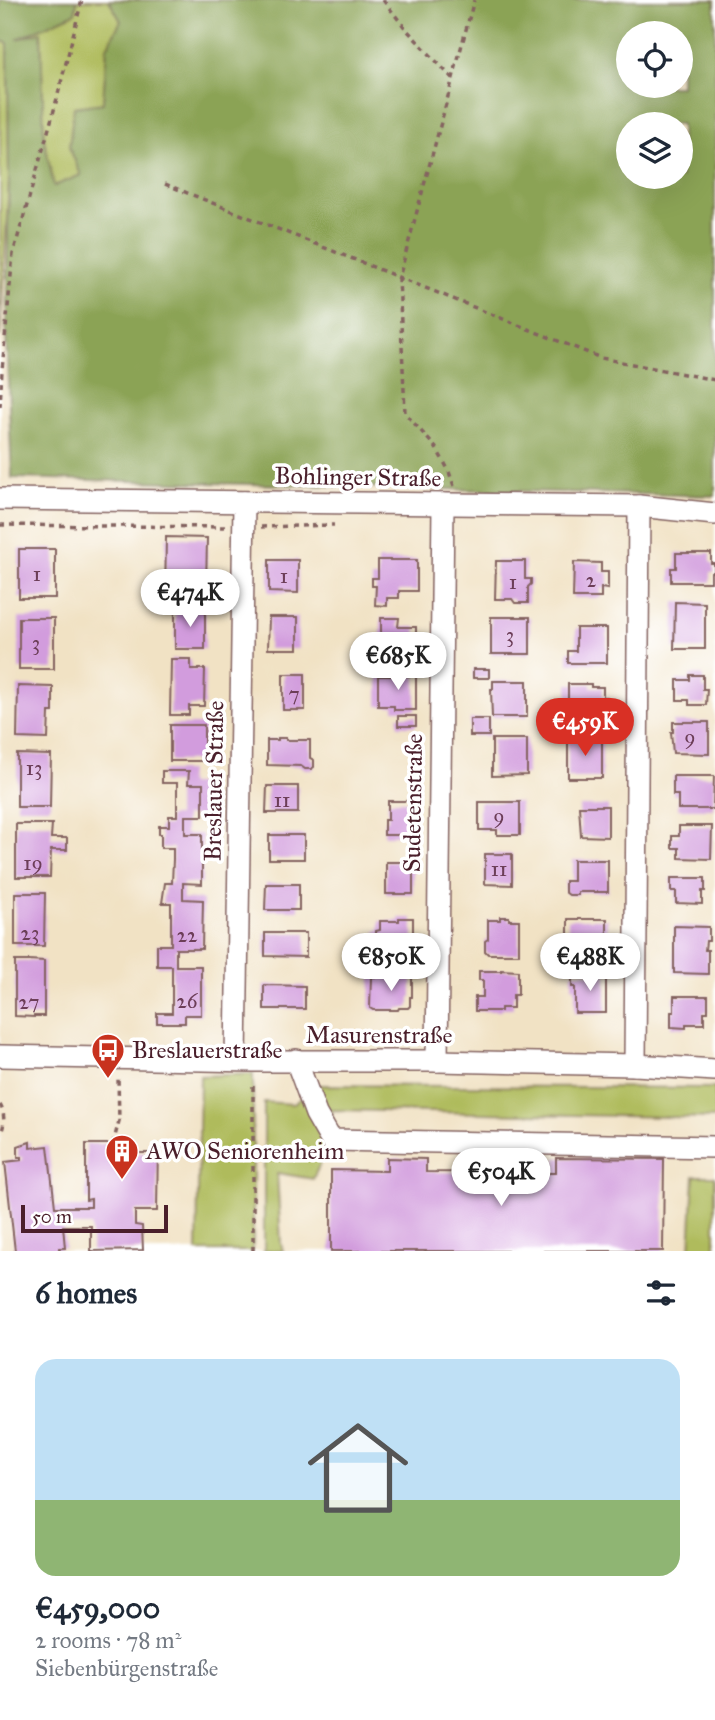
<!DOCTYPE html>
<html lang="en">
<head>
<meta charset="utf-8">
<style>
	body { margin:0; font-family:"IM FELL Great Primer",serif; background:#f6f6f7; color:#1f2937; height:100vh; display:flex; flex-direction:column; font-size:26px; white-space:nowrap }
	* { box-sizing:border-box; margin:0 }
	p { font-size:23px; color:#747a83 }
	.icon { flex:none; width:38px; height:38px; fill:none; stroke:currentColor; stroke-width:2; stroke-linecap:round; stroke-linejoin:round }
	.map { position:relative; height:1251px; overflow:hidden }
	.sheet { display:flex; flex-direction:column; background:#fff; flex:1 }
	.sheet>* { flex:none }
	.controls { position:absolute; left:616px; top:21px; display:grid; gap:14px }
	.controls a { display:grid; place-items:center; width:77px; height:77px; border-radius:50%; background:#fff; box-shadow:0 7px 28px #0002; font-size:35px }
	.scale { position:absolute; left:21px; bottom:18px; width:147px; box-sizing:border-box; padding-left:7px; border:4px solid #4a1f2b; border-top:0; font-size:19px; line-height:24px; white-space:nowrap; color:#4a1f2b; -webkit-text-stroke:5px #fff; paint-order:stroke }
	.price { position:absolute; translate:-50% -60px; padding:0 16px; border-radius:24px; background:#fff; color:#222; font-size:23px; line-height:46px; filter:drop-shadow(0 2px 4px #0008) }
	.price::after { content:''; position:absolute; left:50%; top:42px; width:21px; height:16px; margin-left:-10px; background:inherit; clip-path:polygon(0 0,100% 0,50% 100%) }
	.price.active { background:#d93025; color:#fff }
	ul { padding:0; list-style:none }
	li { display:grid; align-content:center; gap:14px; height:371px; padding:0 35px }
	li+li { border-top:2px solid #e0e1e3 }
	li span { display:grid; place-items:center; height:217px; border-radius:21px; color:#555 }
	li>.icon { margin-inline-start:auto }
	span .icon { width:126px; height:126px; fill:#fffc; stroke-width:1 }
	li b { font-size:30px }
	h2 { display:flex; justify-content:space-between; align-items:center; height:84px; padding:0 35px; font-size:30px }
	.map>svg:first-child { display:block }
</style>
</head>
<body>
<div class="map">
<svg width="715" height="1251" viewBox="0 0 715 1251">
	<rect width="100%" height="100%" fill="#fff"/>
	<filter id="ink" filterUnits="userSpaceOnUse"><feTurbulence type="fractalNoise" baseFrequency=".0143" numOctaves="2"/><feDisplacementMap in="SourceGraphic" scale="14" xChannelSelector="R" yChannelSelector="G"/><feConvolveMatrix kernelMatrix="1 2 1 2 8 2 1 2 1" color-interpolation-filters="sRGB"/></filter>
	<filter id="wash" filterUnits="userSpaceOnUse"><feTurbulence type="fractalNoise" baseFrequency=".00686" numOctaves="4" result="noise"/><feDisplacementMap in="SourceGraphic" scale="28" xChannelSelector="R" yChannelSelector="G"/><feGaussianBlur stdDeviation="1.57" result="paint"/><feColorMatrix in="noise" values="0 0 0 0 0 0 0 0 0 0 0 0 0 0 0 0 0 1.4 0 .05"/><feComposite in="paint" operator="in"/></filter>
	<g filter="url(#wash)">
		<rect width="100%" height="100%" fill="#f1e2c4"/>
		<g fill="#afbb5c" stroke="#7c6d44" stroke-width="2">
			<polygon points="77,0 109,0 121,21 107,47 103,104 69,147 82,175 53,187 44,139 41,33 8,43 9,180 0,337 0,41 8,42 75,13"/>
			<polygon points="253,1074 253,1251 197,1251 200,1076"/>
			<polygon points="314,1085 715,1088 715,1118 332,1110 331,1140 313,1179 277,1173 281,1243 283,1251 264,1251 264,1102 294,1104"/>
			<polygon points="694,1176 715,1176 715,1251 690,1251"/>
		</g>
		<path fill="#8ba354" stroke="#6a6140" stroke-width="2" fill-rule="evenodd" d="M 0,0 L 77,0 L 75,13 L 17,39 L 41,32 L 44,139 L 54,186 L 81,175 L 69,147 L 74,107 L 103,103 L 107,47 L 121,21 L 109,0 L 715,0 L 715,496 L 12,478 L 6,335 L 9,180 L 8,43 L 0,41 ZM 628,33 L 681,33 L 681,86 L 628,86 ZM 628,124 L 681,124 L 681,177 L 628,177 Z"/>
		<g id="blocks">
			<g fill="#d29cdd">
				<polygon points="166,537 207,538 206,587 182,586 182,598 165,598"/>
				<rect x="19" y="549" width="36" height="49"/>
				<polygon points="676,553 711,553 711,563 714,563 714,572 711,572 711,582 671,582 671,568 676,568"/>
				<polygon points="269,560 298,560 298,593 269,592"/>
				<polygon points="378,560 417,560 417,591 399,591 399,598 387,598 387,606 375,605 376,586 372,586 372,578 378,578"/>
				<polygon points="496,561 525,561 525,579 531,579 531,584 528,587 528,603 515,603 512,599 495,599"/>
				<polygon points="574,562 601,563 601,572 608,572 608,589 601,588 601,598 573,598"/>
				<polygon points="675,602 705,603 705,649 674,649"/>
				<rect x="175" y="609" width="30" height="40"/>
				<polygon points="269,617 298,617 298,649 268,649"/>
				<rect x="491" y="617" width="39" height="37"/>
				<rect x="19" y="618" width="35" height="51"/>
				<polygon points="381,618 399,618 398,627 416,627 416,660 393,660 393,656 381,656"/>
				<polygon points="576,628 607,628 607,663 568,663 568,651 576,651"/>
				<polygon points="171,659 191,659 191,669 205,669 204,706 189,706 189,715 170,715"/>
				<rect x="473" y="669" width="16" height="9"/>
				<rect x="283" y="674" width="22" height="36"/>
				<polygon points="690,675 703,675 703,689 707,689 706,705 689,705 689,700 677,700 677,680 690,680"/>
				<polygon points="378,676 416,676 416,710 394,710 394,706 378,706"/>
				<polygon points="493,681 527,681 527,717 492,717 491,689 493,689"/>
				<polygon points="568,684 591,684 591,687 603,687 603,697 607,697 607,720 595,720 593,723 588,723 586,720 571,721 571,706 568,704"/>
				<polygon points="18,686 53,687 53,712 49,712 48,739 17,738"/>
				<rect x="398" y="716" width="18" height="10"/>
				<rect x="470" y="719" width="19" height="17"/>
				<polygon points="673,722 709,722 709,754 673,753 671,732 673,732"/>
				<rect x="170" y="725" width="34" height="36"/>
				<polygon points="568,737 602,738 602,778 568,778"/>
				<polygon points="278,738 286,738 286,740 310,740 310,758 314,760 314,767 311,769 305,769 301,766 267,765 267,740 278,740"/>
				<polygon points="492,739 527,739 527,775 492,776"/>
				<polygon points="17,754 51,755 50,807 17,807"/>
				<polygon points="162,771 189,771 188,784 203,784 203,816 185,816 185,834 202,834 202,884 183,883 183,899 203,900 202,949 176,949 176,966 201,966 201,1015 185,1015 185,1023 157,1023 157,1013 172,1013 172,966 157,966 157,945 171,945 171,903 162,903 165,883 172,883 173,859 173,848 161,848 161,834 159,834 159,826 169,826 169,816 177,816 177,783 162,783"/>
				<polygon points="673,776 714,776 713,809 678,809 678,795 673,795"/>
				<polygon points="267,786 298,786 298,813 266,813"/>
				<polygon points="388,801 414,801 414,835 384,835 384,820 388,820"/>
				<polygon points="479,802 520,802 520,835 497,835 497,830 479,830"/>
				<polygon points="579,806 608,806 608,837 581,836"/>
				<polygon points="16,824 52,824 51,838 67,838 67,850 51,850 50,877 16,877"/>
				<polygon points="679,826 712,826 711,859 679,858 679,848 672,848 672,836 679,836"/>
				<rect x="269" y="835" width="35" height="24"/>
				<polygon points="485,854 512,854 512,885 485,884"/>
				<polygon points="573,860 608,860 608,892 578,892 578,895 569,895 565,892 565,881 573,881"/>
				<rect x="386" y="862" width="27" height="32"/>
				<polygon points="671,878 705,878 705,891 702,891 702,904 676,903 676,891 671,891"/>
				<polygon points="266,884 299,884 299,910 265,910"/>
				<polygon points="15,893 45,893 44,946 15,946"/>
				<polygon points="500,917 509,917 509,920 519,920 519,954 488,954 485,951 485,941 488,939 488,920 500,920"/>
				<polygon points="399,918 413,918 413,953 379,952 379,940 376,938 376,931 380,930 380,921 399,921"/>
				<polygon points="568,919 607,919 607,955 598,955 596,958 591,958 588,955 573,955 573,942 568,942"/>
				<polygon points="674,926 709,927 709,941 706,941 705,950 708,950 708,974 674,973"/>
				<polygon points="265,933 306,933 306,957 265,956"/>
				<polygon points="29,960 44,961 44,1016 34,1016 34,1017 15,1016 15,961 29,961"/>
				<polygon points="501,970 518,971 518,995 513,995 513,1008 501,1008 501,1011 475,1011 475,997 483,997 483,980 479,980 479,971 501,971"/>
				<polygon points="572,973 606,973 606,1013 575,1013 575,987 572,987"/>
				<polygon points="412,974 412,997 410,997 410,1006 408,1008 399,1008 398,1010 373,1010 370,1008 371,977 395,977 395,975"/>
				<polygon points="264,985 305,986 305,1009 264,1009"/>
				<polygon points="674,996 708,996 708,1012 704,1012 704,1024 686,1024 686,1028 671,1027 671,1012 674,1012"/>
				<polygon points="30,1142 30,1148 48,1146 55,1207 91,1207 91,1199 86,1200 86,1144 113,1144 112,1153 155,1153 155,1144 158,1144 157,1211 135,1211 135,1225 142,1226 143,1250 91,1251 91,1226 63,1226 65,1248 59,1248 59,1251 15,1251 5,1162 22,1160 22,1157 18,1157 18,1146"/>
				<polygon points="387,1158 426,1159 426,1172 556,1173 556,1158 664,1159 663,1251 331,1251 331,1170 387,1171"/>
			</g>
		</g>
	</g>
	<g filter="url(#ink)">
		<use href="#blocks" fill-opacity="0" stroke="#846361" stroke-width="2"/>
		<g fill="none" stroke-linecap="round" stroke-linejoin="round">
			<defs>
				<g id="minor">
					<polyline points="0,499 639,506 715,514"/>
					<polyline points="0,1056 253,1061 437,1061 635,1065 715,1070"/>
					<polyline points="236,1060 244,502"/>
					<polyline points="296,1060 316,1114 331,1140 715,1147"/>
					<polyline points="437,1061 443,504"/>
					<polyline points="635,1065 639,506"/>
				</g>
			</defs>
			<use href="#minor" stroke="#846361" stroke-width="24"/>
			<g stroke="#846361" stroke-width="3.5" stroke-dasharray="5 5" stroke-linecap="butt">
				<polyline points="383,0 406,29 452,78"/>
				<polyline points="165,184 601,358 715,380"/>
				<polyline points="0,407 2,370 13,254 53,114 82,0"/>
				<polyline points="454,486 448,469 436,448 405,413 399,278 474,0"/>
				<polyline points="0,525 225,527"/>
				<polyline points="261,527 334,525"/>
				<path d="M 0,1105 C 5,1112 5,1128 0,1134"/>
				<polyline points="113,1144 119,1121 118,1078"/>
				<polyline points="253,1251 253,1082"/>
			</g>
			<use href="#minor" stroke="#fff" stroke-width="21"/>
		</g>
	</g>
	<defs>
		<symbol id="bus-pin" viewBox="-11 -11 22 30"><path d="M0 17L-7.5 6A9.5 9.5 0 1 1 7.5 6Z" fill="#c8321e" stroke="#fff"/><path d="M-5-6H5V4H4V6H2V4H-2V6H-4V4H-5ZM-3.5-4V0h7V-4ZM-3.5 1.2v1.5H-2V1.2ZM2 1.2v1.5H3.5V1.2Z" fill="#fff"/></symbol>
		<symbol id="building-pin" viewBox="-11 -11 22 30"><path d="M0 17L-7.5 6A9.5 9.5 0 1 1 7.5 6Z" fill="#c8321e" stroke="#fff"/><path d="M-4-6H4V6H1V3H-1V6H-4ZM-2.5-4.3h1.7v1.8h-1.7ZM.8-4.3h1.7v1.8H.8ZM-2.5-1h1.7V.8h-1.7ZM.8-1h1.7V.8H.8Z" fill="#fff"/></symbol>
	</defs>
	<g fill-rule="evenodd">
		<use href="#bus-pin" x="89" y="1031" width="38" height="52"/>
		<use href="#building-pin" x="103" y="1132" width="38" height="52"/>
	</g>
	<g text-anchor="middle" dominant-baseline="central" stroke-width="7" stroke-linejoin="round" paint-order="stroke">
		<g font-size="21" fill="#6c3e58">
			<text x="37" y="574">1</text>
			<text x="284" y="576">1</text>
			<text x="591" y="580">2</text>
			<text x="513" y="582">1</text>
			<text x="510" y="635">3</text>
			<text x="36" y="643">3</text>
			<text x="294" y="694">7</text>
			<text x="690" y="737">9</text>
			<text x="34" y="768">13</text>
			<text x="282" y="800">11</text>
			<text x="499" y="816">9</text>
			<text x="33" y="863">19</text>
			<text x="499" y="869">11</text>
			<text x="30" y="933">23</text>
			<text x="187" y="935">22</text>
			<text x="187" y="1001">26</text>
			<text x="29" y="1002">27</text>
		</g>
		<g font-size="24" fill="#4a1f2b" stroke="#fff">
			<text transform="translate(358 477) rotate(1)">Bohlinger Straße</text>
			<text transform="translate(214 781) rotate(-89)">Breslauer Straße</text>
			<text transform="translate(413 803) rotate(-89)">Sudetenstraße</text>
			<text x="379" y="1035">Masurenstraße</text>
		</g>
		<g font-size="24" fill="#4a1f2b" stroke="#fff" text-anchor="start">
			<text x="132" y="1050">Breslauerstraße</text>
			<text x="146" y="1151">AWO Seniorenheim</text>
		</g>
	</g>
</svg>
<div class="controls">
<a><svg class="icon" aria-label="locate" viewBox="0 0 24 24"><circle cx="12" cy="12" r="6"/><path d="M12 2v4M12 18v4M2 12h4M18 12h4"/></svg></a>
<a><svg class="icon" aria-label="layers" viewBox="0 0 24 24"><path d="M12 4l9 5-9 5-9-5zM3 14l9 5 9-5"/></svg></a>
</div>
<div class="scale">50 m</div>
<b class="price" style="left:190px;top:629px">€474K</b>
<b class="price" style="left:398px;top:692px">€685K</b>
<b class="price active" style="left:585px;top:758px">€459K</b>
<b class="price" style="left:391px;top:993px">€850K</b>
<b class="price" style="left:590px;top:993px">€488K</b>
<b class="price" style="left:501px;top:1208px">€504K</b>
</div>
<section class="sheet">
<h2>6 homes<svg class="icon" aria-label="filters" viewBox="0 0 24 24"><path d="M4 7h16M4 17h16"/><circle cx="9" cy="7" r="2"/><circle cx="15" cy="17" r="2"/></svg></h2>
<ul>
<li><span style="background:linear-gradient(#bfe0f5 65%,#8fb573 0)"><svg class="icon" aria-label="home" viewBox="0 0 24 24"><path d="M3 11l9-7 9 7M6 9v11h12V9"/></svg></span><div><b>€459,000</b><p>2 rooms · 78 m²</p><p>Siebenbürgenstraße</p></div></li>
</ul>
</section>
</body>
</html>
